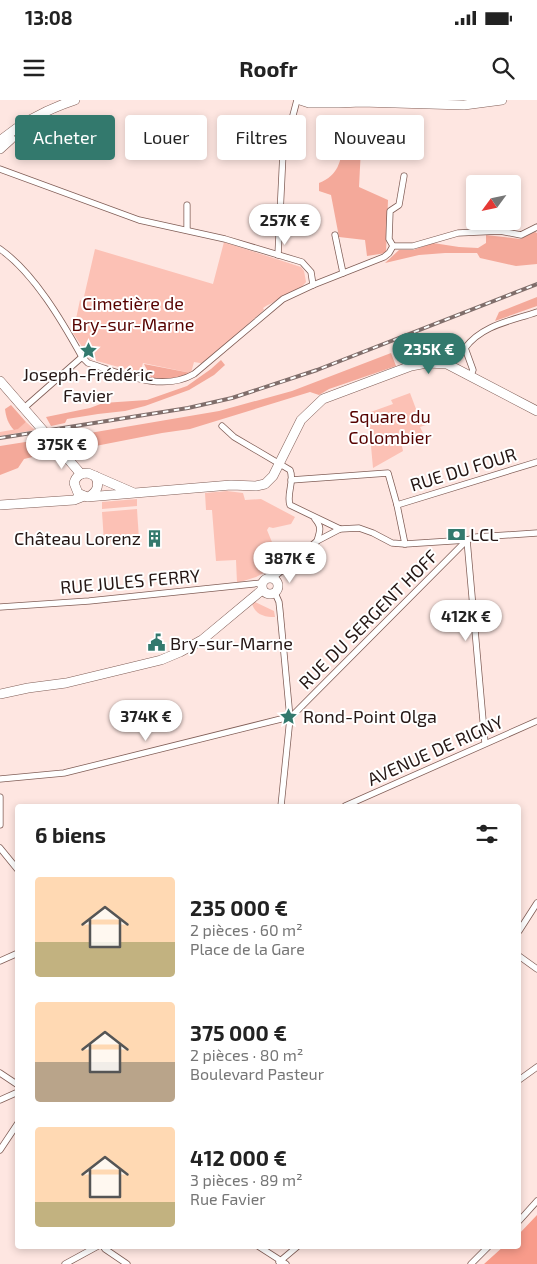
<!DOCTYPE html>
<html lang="fr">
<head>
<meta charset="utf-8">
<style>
	body { margin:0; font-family:"Exo 2",sans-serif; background:#f6f6f6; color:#222; height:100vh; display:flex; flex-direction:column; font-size:19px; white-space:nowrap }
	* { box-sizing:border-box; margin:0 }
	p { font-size:16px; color:#767676 }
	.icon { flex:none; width:28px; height:28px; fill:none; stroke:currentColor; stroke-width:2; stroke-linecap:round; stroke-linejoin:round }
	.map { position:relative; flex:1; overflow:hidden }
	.details { position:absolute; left:15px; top:704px; width:506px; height:445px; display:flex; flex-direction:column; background:#fff; border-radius:5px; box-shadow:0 2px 8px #0003 }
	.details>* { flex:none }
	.hud { position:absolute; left:15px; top:15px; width:508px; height:45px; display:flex; gap:10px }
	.needle { width:32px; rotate:237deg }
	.fabs { position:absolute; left:466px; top:75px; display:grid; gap:10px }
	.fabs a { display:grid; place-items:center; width:55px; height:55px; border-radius:5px; background:#fff; box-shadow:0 2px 8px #0003; font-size:25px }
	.price { position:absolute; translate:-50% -42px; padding:0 11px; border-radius:18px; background:#fff; color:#222; font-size:16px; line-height:32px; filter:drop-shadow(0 1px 2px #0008) }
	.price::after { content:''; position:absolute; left:50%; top:30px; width:15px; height:11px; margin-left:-8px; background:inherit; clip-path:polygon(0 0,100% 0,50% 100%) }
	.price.on { background:#33796d; color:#fff }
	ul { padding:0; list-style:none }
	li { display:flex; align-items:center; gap:15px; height:125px; padding:0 20px }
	li span { display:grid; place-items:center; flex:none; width:140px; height:100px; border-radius:5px; color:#555 }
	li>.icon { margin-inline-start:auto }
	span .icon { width:60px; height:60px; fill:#fffc; stroke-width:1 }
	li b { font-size:21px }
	h2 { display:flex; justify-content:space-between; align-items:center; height:60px; padding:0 20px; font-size:21px }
	.chip { padding:0 18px; border-radius:5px; background:#fff; box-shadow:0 2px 8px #0003; font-size:18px; line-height:45px }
	.chip.on { background:#33796d; color:#fff }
	.status { display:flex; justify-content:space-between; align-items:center; height:35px; padding:0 25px; background:#fff; direction:ltr }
	.status svg { height:14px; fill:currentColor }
	header { display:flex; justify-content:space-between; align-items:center; height:65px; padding:0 20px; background:#fff; font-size:22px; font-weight:700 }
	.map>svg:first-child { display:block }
</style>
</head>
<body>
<div class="status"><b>13:08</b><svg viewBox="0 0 49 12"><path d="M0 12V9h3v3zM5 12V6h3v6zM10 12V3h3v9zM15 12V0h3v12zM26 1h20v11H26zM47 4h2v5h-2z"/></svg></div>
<header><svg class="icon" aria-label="menu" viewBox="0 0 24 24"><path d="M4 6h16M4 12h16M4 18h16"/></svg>Roofr<svg class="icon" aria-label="search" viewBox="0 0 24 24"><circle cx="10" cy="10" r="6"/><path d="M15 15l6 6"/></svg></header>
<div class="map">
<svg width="537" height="1164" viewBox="0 0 537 1164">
	<rect width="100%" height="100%" fill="#fee6e1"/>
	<g fill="#fcc1b5">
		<polygon points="224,142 301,167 304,171 306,182 300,189 266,206 263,208 264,210 202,265 200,263 194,262 191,273 143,263 140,273 90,259 73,233 80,200 83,201 95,149 213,184"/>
		<polygon points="410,293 416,309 429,324 420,327 424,335 401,342 403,351 373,368 368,313 393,304 391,300"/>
		<polygon points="26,322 35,330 0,336 0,332 17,329"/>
		<polygon points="227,391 243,393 245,400 261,399 295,417 291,424 273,428 269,427 267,430 281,464 256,477 237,483 236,460 216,461 212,410 206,410 205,393"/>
		<polygon points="137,399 137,406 102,409 102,402"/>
		<polygon points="137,409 139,440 104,442 102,412"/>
		<path d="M 255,502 L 274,511 L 275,517 C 264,517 256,515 252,504 Z"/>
	</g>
	<g fill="#f4a99a">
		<path d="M 344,43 L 361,48 L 359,87 L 388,100 L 386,153 L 367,156 L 365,140 L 339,137 L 331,95 L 319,91 L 319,83 C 339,75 340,62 344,43 Z"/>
		<polygon points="535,132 537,133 537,164 516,166 480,158 477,153 445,153 419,155 385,163 399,150 413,150 433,143 459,147 478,148 486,143 486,135 520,139"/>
		<polygon points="537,197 537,206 495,221 499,212"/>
		<polygon points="391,253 396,266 329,289 319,295 310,292 190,329 162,333 70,351 63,339 78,335 219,311 292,291"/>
		<polygon points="221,260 225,265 214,275 189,290 145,306 125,311 98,314 67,319 65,323 51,326 46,317 90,308 103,303 147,300 187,286 211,269"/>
		<polygon points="144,264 191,273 181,279 153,281"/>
		<path d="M 11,305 L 26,322 L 18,329 L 14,330 C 8,324 6,317 5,309 Z"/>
		<polygon points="38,340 41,355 24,359 18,368 0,375 0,346"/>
	</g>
	<polygon fill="#f89b8a" points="537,1115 537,1164 484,1164 504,1146 519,1146 519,1134"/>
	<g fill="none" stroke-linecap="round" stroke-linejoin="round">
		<defs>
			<g id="minor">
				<polyline points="0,69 139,120 225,139 302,162 311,172 313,185"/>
				<polyline points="187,130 187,105"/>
				<polyline points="335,135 343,173"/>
				<polyline points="393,146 389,139 390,111 399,105 404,76"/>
				<path d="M 0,149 C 34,173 62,221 82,257 L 88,263 C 121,273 161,293 194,274 L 283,199 L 313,185 L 384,157 L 389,153 L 393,146 L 413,146 L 458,133 L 500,131 L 521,135 L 537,127"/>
				<polyline points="278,155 283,53 297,0"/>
				<path d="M 471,275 L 473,270 L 465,248 C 482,225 511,221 537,212"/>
				<polyline points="24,308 82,257"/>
				<path d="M 222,326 L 234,337 L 290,370 C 295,381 286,394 290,405 L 340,429 L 359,428 L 373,433 L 392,443 L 405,444 L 467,440 L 476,437 L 537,433"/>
				<polyline points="291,380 388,373 397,405 405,444"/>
				<polyline points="397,405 537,362"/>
				<path d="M 315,419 C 322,427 320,431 317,441"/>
				<polyline points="467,440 485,643"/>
				<polyline points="273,478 317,441 340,429"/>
				<polyline points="275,493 279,502 280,511 290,618 281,706"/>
				<polyline points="0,507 89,501 262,483"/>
				<polyline points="290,618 467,440"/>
				<polyline points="0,679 64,673 281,619 290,618"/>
				<polyline points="0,697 0,725"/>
				<polyline points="345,706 537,621"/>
				<polyline points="0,748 18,770"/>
				<polyline points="519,831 537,803"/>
				<polyline points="519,856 537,869"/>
				<polyline points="0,861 18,853"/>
				<polyline points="0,973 18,985"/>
				<polyline points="519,980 537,967"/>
				<polyline points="0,1000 18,992"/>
				<polyline points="0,1050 18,1023"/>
				<polyline points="519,1121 537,1101"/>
				<polyline points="103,1146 105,1149 127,1164"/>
				<polyline points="258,1146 286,1164"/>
				<polyline points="279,1162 298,1146"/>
				<polyline points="65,1164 98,1146"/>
				<polyline points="471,1164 489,1146"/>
			</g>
			<g id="secondary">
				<polyline points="300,0 309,3 339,3 361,2 464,5 502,0"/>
				<path d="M 0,41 C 21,23 48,9 75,0"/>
				<polyline points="0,49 11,39"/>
				<polyline points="0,281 81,374"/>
				<path d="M 134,393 L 88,373 C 80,373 76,376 74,383 L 78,393 L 87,397 L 231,385 L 256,386 L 265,384 L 273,376 L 301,320 L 323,299 L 411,266 L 427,263 L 447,264 L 537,311"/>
				<path d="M 90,396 C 98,391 100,383 95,376"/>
				<polyline points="0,405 74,400 84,396"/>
				<circle cx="270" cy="486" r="8"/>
				<polyline points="0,594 28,588 66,583 161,560 180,552 202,540 262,490"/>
			</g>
		</defs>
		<use href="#minor" stroke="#805e57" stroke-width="7"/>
		<use href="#secondary" stroke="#805e57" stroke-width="10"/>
		<use href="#minor" stroke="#fff" stroke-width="5.5"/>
		<use href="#secondary" stroke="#fff" stroke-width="9"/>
		<defs>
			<polyline id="rail" points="0,338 188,308 232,298 317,270 537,184"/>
		</defs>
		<use href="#rail" stroke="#806e6b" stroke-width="4"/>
		<use href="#rail" stroke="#fff" stroke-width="2" stroke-dasharray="5.5" stroke-linecap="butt"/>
	</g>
	<defs>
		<symbol id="sight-bare" viewBox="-9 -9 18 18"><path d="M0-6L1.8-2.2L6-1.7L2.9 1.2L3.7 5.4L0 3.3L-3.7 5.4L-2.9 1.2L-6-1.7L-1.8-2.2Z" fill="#33796d" stroke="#fff" stroke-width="2.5" paint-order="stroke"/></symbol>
		<symbol id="bank-bare" viewBox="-9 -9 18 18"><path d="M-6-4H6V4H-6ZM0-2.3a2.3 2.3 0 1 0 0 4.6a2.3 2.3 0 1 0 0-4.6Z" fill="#33796d" stroke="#fff" stroke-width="2.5" paint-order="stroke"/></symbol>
		<symbol id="building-bare" viewBox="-9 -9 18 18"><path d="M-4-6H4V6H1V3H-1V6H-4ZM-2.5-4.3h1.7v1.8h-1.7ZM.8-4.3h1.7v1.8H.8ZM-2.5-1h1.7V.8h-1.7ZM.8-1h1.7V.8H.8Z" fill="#33796d" stroke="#fff" stroke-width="2.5" paint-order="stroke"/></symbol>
		<symbol id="civic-bare" viewBox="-9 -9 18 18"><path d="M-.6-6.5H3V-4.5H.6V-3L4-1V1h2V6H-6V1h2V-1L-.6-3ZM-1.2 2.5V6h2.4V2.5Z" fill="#33796d" stroke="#fff" stroke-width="2.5" paint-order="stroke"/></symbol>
	</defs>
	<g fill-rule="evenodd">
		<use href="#sight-bare" x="76" y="238" width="25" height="25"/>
		<use href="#bank-bare" x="444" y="422" width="25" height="25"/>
		<use href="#building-bare" x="142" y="426" width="25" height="25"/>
		<use href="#civic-bare" x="144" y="530" width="25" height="25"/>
		<use href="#sight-bare" x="276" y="604" width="25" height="25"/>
	</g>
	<g text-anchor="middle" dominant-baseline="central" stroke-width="4" stroke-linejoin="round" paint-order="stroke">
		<g font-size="18" fill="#560200" stroke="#fff">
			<text x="133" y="203">Cimetière de<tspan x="133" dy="21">Bry-sur-Marne</tspan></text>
			<text x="390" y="316">Square du<tspan x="390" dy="21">Colombier</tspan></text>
		</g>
		<g font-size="18" fill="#251715" stroke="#fff" text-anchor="start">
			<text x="88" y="274" text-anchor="middle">Joseph-Frédéric<tspan x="88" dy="21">Favier</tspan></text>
			<text x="470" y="434">LCL</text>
			<text x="141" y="438" text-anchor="end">Château Lorenz</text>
			<text x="170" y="543">Bry-sur-Marne</text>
			<text x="303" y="616">Rond-Point Olga</text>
		</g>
		<g font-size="18" fill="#251715" stroke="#fff">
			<text transform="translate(463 369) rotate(-17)">RUE DU FOUR</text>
			<text transform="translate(130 481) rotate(-5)">RUE JULES FERRY</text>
			<text transform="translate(368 519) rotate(-45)">RUE DU SERGENT HOFF</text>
			<text transform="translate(435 650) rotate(-24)">AVENUE DE RIGNY</text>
		</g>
	</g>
</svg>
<div class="fabs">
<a><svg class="needle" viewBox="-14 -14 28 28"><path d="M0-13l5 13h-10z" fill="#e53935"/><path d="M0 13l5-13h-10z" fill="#767676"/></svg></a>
</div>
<b class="price" style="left:285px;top:146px">257K €</b>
<b class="price on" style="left:429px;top:275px">235K €</b>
<b class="price" style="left:62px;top:370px">375K €</b>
<b class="price" style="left:290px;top:484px">387K €</b>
<b class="price" style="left:466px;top:542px">412K €</b>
<b class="price" style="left:146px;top:642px">374K €</b>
<div class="hud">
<a class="chip on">Acheter</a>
<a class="chip">Louer</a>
<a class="chip">Filtres</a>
<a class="chip">Nouveau</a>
</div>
<section class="details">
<h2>6 biens<svg class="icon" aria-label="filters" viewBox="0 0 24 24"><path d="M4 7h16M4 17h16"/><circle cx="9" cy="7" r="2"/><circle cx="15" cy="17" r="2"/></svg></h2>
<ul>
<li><span style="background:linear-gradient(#ffd9b3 65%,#c2b280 0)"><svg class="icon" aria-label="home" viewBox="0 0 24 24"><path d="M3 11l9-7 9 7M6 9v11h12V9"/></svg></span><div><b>235 000 €</b><p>2 pièces · 60 m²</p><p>Place de la Gare</p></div></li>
<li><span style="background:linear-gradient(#ffd9b3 60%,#b9a48a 0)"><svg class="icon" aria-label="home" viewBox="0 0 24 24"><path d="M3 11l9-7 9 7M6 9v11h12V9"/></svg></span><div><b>375 000 €</b><p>2 pièces · 80 m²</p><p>Boulevard Pasteur</p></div></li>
<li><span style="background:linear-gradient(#ffd9b3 75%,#c2b280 0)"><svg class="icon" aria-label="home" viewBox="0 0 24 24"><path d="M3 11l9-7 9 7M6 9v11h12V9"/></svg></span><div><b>412 000 €</b><p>3 pièces · 89 m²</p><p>Rue Favier</p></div></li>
</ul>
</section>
</div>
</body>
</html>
